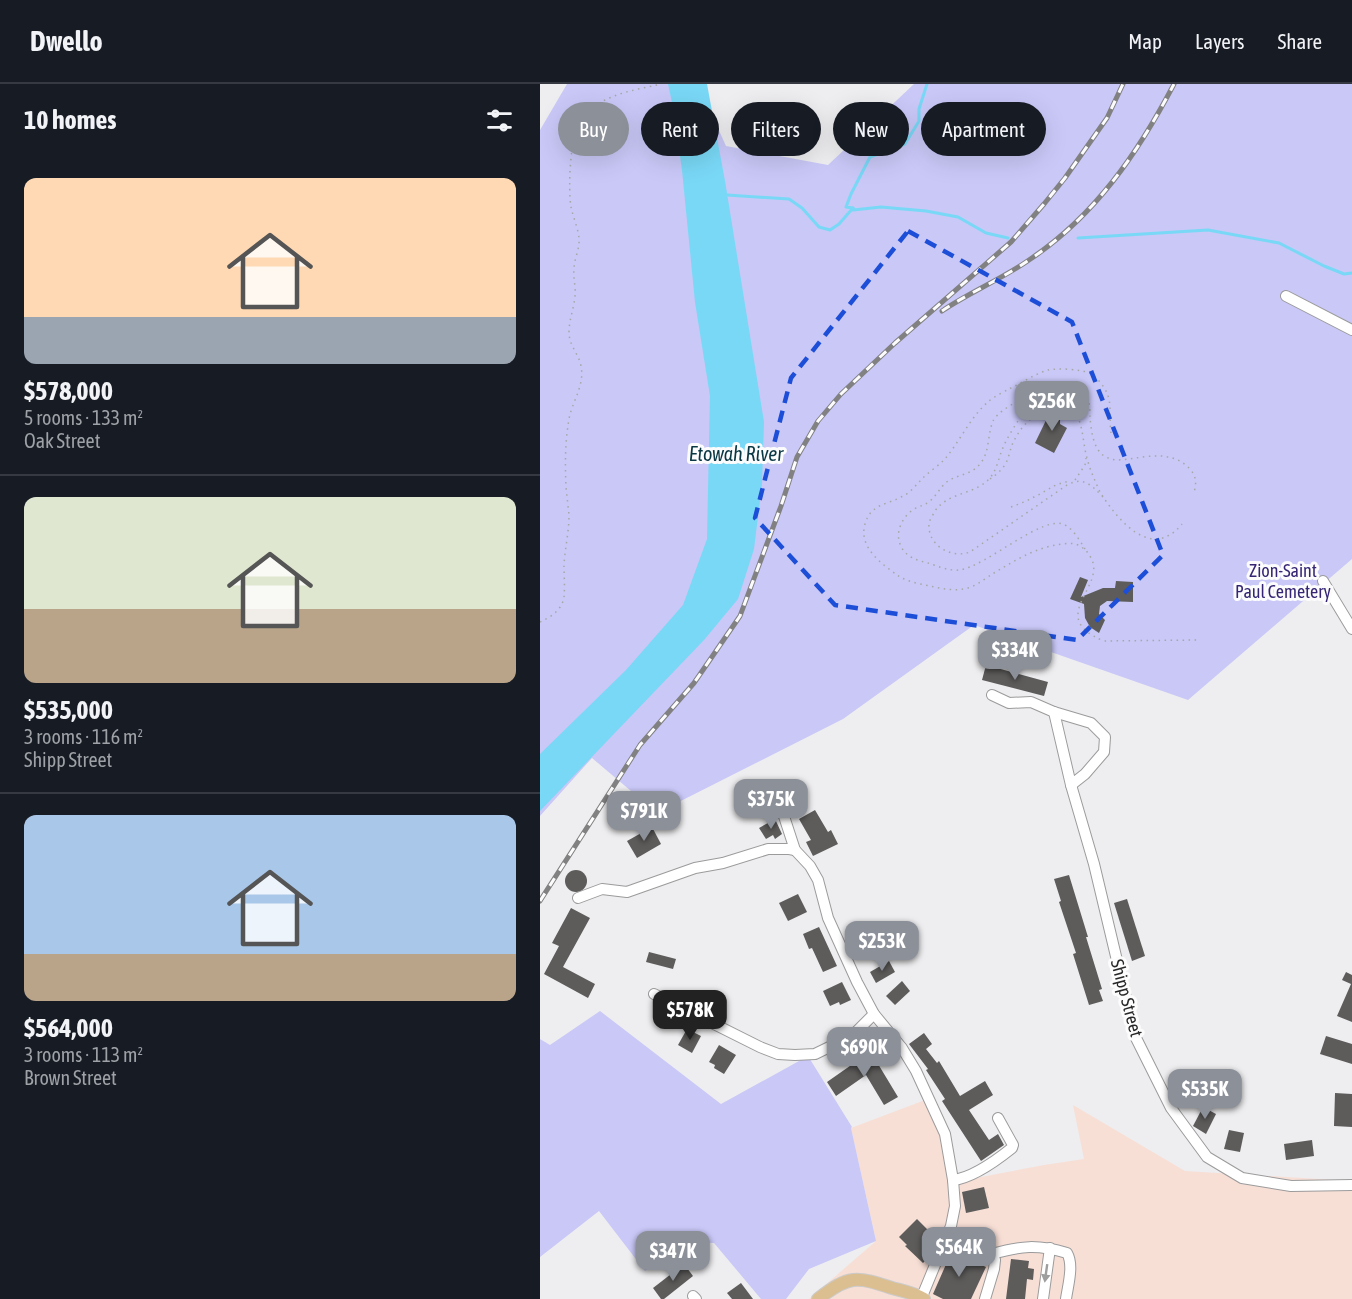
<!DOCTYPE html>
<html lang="en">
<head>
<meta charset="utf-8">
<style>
	body { margin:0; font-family:"Asap Condensed",sans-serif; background:#242831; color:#f1f3f6; height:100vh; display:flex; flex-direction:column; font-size:22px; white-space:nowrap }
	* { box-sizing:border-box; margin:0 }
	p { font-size:20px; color:#9ea1a6 }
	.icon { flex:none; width:33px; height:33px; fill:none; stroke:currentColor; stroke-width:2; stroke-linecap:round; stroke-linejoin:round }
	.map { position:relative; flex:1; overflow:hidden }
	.panel { display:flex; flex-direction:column; background:#171b24; width:540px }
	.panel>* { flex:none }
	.hud { position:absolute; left:18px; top:18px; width:570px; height:54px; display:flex; gap:12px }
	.price { position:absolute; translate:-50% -51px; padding:0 14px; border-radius:12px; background:#8c9099; color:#fff; font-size:20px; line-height:39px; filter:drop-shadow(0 2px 3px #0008) }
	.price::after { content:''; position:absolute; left:50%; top:36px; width:18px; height:14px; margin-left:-9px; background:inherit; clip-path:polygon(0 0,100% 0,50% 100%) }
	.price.on { background:#222; color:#fff }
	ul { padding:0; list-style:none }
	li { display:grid; align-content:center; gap:12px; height:318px; padding:0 24px }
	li+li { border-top:2px solid #363941 }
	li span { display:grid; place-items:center; height:186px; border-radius:12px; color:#555 }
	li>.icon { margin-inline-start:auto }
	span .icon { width:108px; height:108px; fill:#fffc; stroke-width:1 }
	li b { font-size:26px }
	h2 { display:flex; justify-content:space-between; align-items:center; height:72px; padding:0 24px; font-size:26px }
	.tag { padding:0 21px; border-radius:27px; background:#171b24; box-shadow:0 6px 24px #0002; font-size:21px; line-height:54px }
	.tag.on { background:#8c9099; color:#fff }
	header { display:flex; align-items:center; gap:36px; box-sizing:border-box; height:84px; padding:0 30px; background:#171b24; border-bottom:2px solid #363941 }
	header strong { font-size:28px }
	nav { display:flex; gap:33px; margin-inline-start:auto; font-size:21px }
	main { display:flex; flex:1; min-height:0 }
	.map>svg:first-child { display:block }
</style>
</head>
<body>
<header>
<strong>Dwello</strong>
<nav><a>Map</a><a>Layers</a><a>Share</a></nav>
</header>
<main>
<section class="panel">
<h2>10 homes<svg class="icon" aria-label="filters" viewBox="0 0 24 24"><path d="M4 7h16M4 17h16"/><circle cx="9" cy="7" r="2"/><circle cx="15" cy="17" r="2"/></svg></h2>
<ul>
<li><span style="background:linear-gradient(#ffd9b3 75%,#9aa5b1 0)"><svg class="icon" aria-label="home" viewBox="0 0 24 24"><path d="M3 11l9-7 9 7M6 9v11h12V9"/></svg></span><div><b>$578,000</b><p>5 rooms · 133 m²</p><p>Oak Street</p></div></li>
<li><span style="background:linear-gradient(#dfe7d0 60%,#b9a48a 0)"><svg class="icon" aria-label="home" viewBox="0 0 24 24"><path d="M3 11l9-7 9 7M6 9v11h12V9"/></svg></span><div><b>$535,000</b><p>3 rooms · 116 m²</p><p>Shipp Street</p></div></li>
<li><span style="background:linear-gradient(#a9c7e8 75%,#b9a48a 0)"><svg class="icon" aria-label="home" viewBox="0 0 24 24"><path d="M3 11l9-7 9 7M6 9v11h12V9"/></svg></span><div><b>$564,000</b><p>3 rooms · 113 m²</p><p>Brown Street</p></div></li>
</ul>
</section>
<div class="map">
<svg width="812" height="1215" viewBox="0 0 812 1215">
	<rect width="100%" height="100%" fill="#eeeef0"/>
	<polygon fill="#f7dfd6" points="393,1013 420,1097 504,1081 544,1075 533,1021 645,1087 812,1097 812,1215 269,1215 336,1157 311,1044"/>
	<g fill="#c9c8f7">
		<polygon points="27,0 158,0 186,62 288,81 374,0 812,0 812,475 648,616 434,541 303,635 117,729 52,674 0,732 0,46"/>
		<polygon points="60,927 181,1020 268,972 312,1043 311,1044 336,1157 269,1185 246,1215 221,1215 174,1159 144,1158 105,1187 59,1127 0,1173 0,955 10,961"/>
	</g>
	<polygon fill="#79d8f6" points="128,0 167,0 185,97 224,338 222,400 214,465 198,515 164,556 0,727 0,670 86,586 143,521 167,455 170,312 155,218 142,86 133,23"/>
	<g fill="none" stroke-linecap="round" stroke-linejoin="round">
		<g stroke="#79d8f6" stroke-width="3">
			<polyline points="387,0 379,25 379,37 365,60 330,73 311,110 306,123 313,124 313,126 341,123 386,127 418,133 446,149 468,154"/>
			<polyline points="187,111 249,115 262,124 279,143 290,146 299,140 313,124"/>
			<polyline points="538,154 668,146 739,159 784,182 804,190 812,189"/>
		</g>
	</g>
	<g fill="#5d5c5b">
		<polygon points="511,325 520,325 520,340 527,344 514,369 495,359 510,328"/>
		<polygon points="540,493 548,496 541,513 563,504 575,504 576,497 593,498 593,518 567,517 560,522 559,530 565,536 559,549 550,543 545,534 544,520 530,515"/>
		<polygon points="446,581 508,598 504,612 442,596"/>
		<polygon points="275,726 288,748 291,746 298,760 273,772 266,758 271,756 259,735"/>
		<polygon points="235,735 242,750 235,755 233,751 226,755 219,744"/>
		<polygon points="112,743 121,760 97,774 87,757"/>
		<circle cx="36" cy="797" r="11"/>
		<polygon points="529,791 548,853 546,853 562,905 559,906 563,917 549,921 533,870 536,869 519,818 521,817 514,795"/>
		<polygon points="258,810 267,828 248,837 239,819"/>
		<polygon points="587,815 605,872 592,877 574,819"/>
		<polygon points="31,824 50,834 23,883 55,900 48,914 4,890 19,862 12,859"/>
		<polygon points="279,843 297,882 283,888 272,864 269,865 263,850"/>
		<polygon points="109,868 136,875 133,885 106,878"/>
		<polygon points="349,877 355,888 336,899 330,888"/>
		<polygon points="806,888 812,891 812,938 797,932 811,900 802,896"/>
		<polygon points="362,897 370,907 355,921 346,912"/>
		<polygon points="302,898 311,916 300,921 299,918 290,922 283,907"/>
		<polygon points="147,945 161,952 152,969 138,961"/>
		<polygon points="384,949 392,960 386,965 397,979 399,977 420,1012 445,997 453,1011 429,1026 449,1056 458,1050 464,1061 441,1077 402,1017 405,1015 386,986 388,985 369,960"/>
		<polygon points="786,952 812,960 812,980 780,970"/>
		<polygon points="179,961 196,971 184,990 174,984 175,981 169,978"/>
		<polygon points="329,965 358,1013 344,1021 326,991 296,1012 287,998 317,977 315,974"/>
		<polygon points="795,1009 812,1010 812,1043 794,1042"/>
		<polygon points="663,1023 676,1030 666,1050 653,1042"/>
		<polygon points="689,1046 704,1049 700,1068 684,1065"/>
		<polygon points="772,1056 774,1072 746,1076 744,1060"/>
		<polygon points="444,1103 449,1124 426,1129 422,1108"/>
		<polygon points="377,1135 389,1147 383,1154 394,1165 391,1171 383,1179 365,1162 367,1161 359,1153"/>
		<polygon points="418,1167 430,1170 428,1175 446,1183 431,1215 403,1215 393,1210 411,1169 417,1171"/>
		<polygon points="471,1175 489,1177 488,1184 494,1185 493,1196 487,1195 485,1215 466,1215"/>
		<polygon points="144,1180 153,1192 124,1215 121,1215 113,1204"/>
		<polygon points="201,1199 213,1215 192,1215 187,1209"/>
	</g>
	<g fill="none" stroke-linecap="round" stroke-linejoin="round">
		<defs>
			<g id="minor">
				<polyline points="746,212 812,246"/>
				<polyline points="783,497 812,545"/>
				<polyline points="452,611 469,619 491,618 514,628 551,639 565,653 564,668 545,690 531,701"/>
				<polyline points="514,628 531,701 554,780 595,952 631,1024 667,1073 702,1094 751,1102 812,1101"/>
				<polyline points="239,717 255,766 270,782 278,796 288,834 317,898 334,930 362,964 376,987 405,1050 413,1096 415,1122 411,1142 381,1215"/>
				<polyline points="38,814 62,805 87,808 155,784 183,779 228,765 249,765 255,766"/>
				<polyline points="114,910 220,963 238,970 255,971 275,970 312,952 334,930"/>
				<path d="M 413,1096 C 432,1094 457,1076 472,1064 L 473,1061 L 458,1034"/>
				<polyline points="405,1155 443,1166 452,1170 455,1176 454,1185 445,1215"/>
				<path d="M 452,1170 C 481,1162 497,1160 527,1169 C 534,1181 528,1201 526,1215"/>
				<polyline points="153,1212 156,1215"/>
				<polyline points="503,1215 510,1164"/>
			</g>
			<path id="major" d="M 278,1215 C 309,1191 316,1192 352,1204 C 363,1207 374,1209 384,1215"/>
		</defs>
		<use href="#minor" stroke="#9b9b9c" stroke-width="12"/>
		<use href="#major" stroke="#cbcbcb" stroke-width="14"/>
		<g stroke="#a7a7a8" stroke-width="1.5" stroke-dasharray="1.5 4.5" stroke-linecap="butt">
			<path d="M 571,349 C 569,336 572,320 567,309 C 564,302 555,291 549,289 C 540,285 517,284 508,286 C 495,290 483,298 471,304 C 464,308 454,312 448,318 C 431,332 419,359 404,376 C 397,383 387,389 380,397 C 375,402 370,409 363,412 C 348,421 331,419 325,440 C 318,464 343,481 360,493 C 369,498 380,500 390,502 C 404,505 417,508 431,503 C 439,500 447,493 454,489 C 474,477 493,465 516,461 C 523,460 531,458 538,461 C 544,464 548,468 551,474 C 567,503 505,533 564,557 L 659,556"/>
			<path d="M 450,395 C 456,391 462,386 466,379 C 469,373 470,366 472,361 C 479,345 491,330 509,327"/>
			<polyline points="535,396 545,381 546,374"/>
			<path d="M 563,413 C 551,401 544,392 527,401 L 430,468 C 412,475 387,462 389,439 C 390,435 393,431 395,427 C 408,408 434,411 449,395 C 457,386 458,376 462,366 C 466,356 472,346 478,337 C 483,329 494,323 503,319 C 510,317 515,317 521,319 C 545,326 541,354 547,374 C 550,386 555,397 560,408 C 577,435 611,478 642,440"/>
			<path d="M 471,423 C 479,420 487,417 494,413 C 509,406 513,400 530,397"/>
			<path d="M 545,465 C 540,457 534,446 525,441 C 504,429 446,483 419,486 C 409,487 397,482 388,479 C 376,476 365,473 360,460 C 355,447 363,432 374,425 C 380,422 385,421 390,417 C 397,411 401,402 408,397 C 419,390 431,391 440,380 C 450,368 447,352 453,337 C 460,323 500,305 516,302 C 529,300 545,305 549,319 C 550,323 550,329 550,333 C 551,345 553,367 566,373 C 573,377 581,376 589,375 C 610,372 632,367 649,384 C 656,391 657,399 654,408"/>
			<path d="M 0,538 C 11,533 22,526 24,513 C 25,503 24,491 24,481 C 25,464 29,448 29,431 C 28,422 27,413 26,403 C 25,380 25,358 29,335 C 32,318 45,301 41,282 C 39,270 29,262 29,248 C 29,236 34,224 35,212 C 36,203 33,194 34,185 C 34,175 40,165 39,154 C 38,144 33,133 31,123 C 28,104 30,58 38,42 C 54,11 91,7 121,0"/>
		</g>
		<use href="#minor" stroke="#fff" stroke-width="10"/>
		<use href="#major" stroke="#dcbf91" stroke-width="12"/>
		<defs>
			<g id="rail">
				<path d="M 402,227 C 430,208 462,195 489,176 C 555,132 598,69 634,0"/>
				<polyline points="0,817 100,661 154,599 200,532 241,422 257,373 278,337 301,310 355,259 471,158 504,120 525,94 567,34 583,0"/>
			</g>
		</defs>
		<use href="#rail" stroke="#818182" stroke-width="5"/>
		<use href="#rail" stroke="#fcfcfd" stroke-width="3" stroke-dasharray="9" stroke-linecap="butt"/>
	</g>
	<defs><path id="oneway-solid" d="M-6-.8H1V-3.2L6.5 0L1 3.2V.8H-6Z" transform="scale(1.5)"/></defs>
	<use fill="#9e9e9e" href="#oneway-solid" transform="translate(506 1189) rotate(98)"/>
	<path fill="none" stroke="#1d4ed8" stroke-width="4.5" stroke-dasharray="12 8" stroke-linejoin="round" d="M 368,147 L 532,238 L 623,471 L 537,556 L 295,521 L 215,434 L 251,294 Z"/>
	<g text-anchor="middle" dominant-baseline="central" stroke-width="6" stroke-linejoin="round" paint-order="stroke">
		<g font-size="18" fill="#352574" stroke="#fcfcfd">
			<text x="743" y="486">Zion-Saint<tspan x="743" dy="21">Paul Cemetery</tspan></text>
		</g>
		<g font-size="18" fill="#282828" stroke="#fcfcfd">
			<text transform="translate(587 914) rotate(75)">Shipp Street</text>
		</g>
		<g font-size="20" font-style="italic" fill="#093743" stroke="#fcfcfd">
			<text x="196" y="369">Etowah River</text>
		</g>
	</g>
</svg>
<b class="price" style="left:512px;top:348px">$256K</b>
<b class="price" style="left:475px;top:597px">$334K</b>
<b class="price" style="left:231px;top:746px">$375K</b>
<b class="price" style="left:104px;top:758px">$791K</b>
<b class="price" style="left:342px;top:888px">$253K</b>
<b class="price on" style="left:150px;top:957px">$578K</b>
<b class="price" style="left:324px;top:994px">$690K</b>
<b class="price" style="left:665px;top:1036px">$535K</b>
<b class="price" style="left:419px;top:1194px">$564K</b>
<b class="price" style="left:133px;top:1198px">$347K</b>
<div class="hud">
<a class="tag on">Buy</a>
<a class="tag">Rent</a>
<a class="tag">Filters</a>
<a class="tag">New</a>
<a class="tag">Apartment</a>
</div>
</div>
</main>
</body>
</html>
